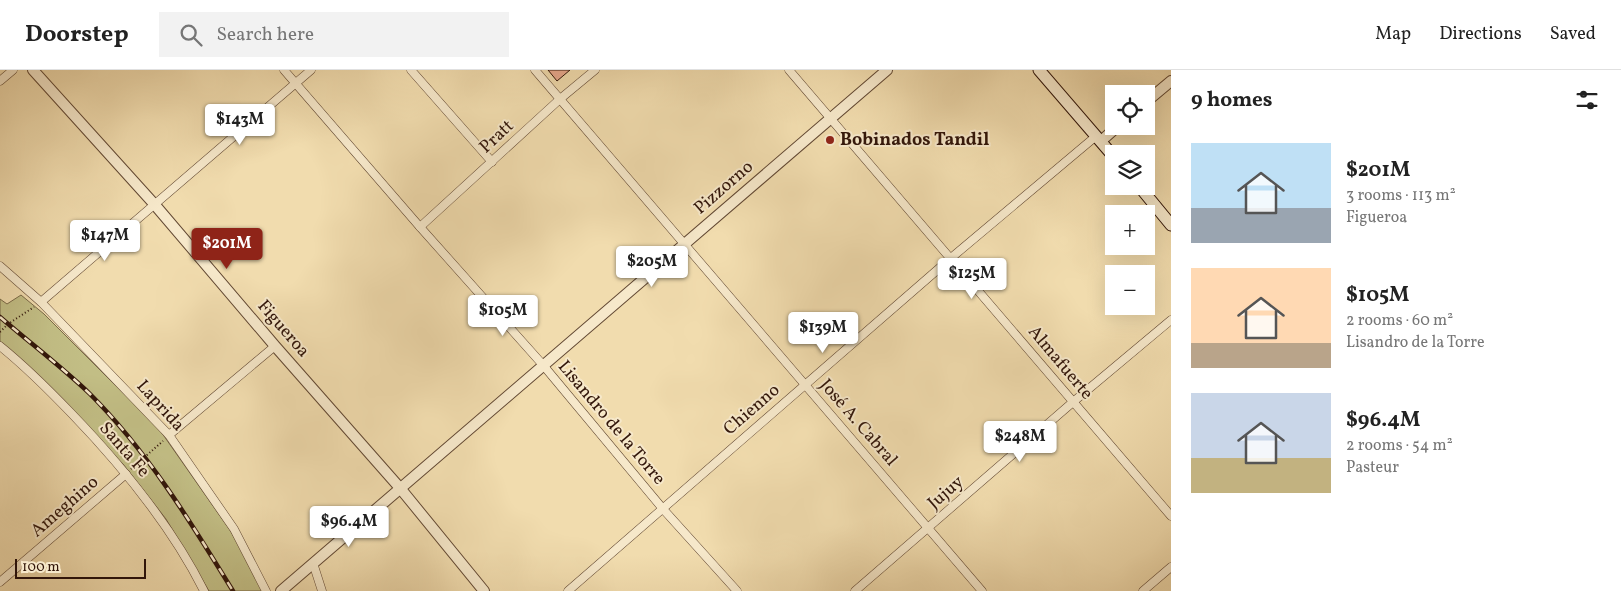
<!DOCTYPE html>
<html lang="en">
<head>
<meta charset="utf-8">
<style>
	body { margin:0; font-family:Vollkorn,serif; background:#f2f2f2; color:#222; height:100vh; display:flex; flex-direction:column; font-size:19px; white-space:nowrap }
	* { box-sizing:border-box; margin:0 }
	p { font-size:16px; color:#767676 }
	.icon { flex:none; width:28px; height:28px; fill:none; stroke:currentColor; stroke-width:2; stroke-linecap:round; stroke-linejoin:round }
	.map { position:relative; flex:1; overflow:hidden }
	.sheet { display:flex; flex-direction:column; background:#fff; width:450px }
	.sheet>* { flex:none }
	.tools { position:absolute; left:1105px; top:15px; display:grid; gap:10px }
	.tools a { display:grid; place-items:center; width:50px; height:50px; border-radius:0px; background:#fff; box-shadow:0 5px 20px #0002; font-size:25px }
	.scale { position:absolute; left:15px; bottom:12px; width:131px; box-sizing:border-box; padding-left:5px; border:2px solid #32160a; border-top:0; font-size:14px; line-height:18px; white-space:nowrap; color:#32160a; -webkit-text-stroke:4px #f6e8ca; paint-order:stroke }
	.price { position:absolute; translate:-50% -42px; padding:0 11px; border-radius:5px; background:#fff; color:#222; font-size:16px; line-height:32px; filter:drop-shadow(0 1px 2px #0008) }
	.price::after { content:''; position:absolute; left:50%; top:30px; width:15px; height:11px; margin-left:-8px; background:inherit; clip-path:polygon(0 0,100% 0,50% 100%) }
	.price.current { background:#8f2418; color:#fff }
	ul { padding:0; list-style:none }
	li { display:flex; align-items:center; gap:15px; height:125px; padding:0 20px }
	li span { display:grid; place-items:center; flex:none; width:140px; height:100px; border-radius:0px; color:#555 }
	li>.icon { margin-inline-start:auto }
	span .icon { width:60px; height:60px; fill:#fffc; stroke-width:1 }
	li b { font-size:21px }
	h2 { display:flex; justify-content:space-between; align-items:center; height:60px; padding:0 20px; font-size:21px }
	header { display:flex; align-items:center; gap:30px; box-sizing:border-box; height:70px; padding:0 25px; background:#fff; border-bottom:1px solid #e0e0e0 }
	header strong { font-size:24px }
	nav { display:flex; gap:28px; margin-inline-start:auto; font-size:18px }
	.search { width:350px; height:45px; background:#f2f2f2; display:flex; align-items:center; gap:12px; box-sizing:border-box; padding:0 18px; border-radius:0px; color:#767676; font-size:19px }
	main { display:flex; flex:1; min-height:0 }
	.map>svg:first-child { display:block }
</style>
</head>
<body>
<header>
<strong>Doorstep</strong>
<div class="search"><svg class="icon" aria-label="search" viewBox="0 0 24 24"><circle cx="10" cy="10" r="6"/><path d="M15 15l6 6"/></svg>Search here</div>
<nav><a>Map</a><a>Directions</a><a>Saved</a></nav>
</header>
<main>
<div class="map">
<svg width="1171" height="521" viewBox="0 0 1171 521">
	<rect width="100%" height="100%" fill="#f1dcae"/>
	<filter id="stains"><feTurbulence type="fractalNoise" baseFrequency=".004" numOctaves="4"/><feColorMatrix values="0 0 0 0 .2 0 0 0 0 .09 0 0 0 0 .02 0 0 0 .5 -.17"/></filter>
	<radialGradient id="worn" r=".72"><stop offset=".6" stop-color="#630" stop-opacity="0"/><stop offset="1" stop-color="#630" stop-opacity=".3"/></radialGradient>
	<polygon fill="#c2be85" stroke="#7a6a48" points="21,225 44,244 159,359 230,460 260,513 262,521 209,521 166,449 123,394 26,294 0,271 0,229 7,234"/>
	<polygon fill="#e9a98e" stroke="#32160a" points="548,0 570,0 557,11"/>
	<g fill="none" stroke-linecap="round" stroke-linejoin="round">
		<defs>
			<g id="minor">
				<polyline points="284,0 420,157 543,295 663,439 737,521"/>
				<polyline points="411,0 492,92"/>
				<polyline points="535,0 982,521"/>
				<polyline points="789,0 1171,446"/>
				<polyline points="0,11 13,0"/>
				<polyline points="420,157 560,29 595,0"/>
				<polyline points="0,196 41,232 169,365 234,459 266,521"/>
				<polyline points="41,232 311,0"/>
				<path d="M 0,276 C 26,297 49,320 72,344 C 123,397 171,455 204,521"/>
				<polyline points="169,365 275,276"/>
				<polyline points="313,493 322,521"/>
				<polyline points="0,512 126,404"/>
				<polyline points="568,521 951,188 1095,67"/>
				<polyline points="855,521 1073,332 1171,250"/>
				<polyline points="1143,521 1171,497"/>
			</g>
			<g id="tertiary">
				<polyline points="33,0 155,135 275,276 400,418 484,521"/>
				<polyline points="1146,32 1171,11"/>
				<polyline points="1101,71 1118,56"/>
				<polyline points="281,521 887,0"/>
			</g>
			<g id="secondary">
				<polyline points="1039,0 1114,87"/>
				<polyline points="1139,116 1171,155"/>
			</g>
		</defs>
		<use href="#minor" stroke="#624833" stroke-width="9"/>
		<use href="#tertiary" stroke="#624833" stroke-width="12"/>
		<use href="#secondary" stroke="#32160a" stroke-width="13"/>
		<g stroke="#32160a" stroke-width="2" stroke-dasharray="1 2.5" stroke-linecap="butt">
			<polyline points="0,262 8,254 34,237"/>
			<polyline points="131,399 163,371"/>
		</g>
		<use href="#minor" stroke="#f6e8ca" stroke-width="8"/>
		<use href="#tertiary" stroke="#f6e8ca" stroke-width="10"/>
		<use href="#secondary" stroke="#f6e8ca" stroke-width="11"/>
		<defs>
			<path id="rail" d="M 0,247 C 30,273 62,297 90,324 C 148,382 190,451 233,521"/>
		</defs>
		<use href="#rail" stroke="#32160a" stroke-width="4.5"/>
		<use href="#rail" stroke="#f6e8ca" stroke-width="2.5" stroke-dasharray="8" stroke-linecap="butt"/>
	</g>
	<circle fill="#8f2418" stroke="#f6e8ca" stroke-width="2" cx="830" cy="70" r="5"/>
	<g text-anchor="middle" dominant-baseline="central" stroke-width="4" stroke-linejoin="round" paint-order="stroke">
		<g font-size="18" fill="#32160a" stroke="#f6e8ca">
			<text transform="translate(497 67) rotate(-43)">Pratt</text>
			<text transform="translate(724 118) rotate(-41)">Pizzorno</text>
			<text transform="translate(283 259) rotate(49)">Figueroa</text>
			<text transform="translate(1060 293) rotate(50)">Almafuerte</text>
			<text transform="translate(160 336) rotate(48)">Laprida</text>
			<text transform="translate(752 340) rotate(-41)">Chienno</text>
			<text transform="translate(611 353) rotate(50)">Lisandro de la Torre</text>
			<text transform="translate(858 353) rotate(49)">José A. Cabral</text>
			<text transform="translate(124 380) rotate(49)">Santa Fe</text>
			<text transform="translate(946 423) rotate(-41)">Jujuy</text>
			<text transform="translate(65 437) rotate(-41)">Ameghino</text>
		</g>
		<g font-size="18" font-weight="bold" fill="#32160a" stroke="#f6e8ca" text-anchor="start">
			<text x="840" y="70">Bobinados Tandil</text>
		</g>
	</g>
	<rect width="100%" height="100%" filter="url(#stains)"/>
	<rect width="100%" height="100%" fill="url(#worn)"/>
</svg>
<div class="tools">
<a><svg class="icon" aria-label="locate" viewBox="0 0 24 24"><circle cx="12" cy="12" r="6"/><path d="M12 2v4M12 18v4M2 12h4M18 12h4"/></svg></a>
<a><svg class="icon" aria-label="layers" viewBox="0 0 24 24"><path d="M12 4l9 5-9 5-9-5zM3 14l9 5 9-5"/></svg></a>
<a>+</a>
<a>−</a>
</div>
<div class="scale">100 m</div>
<b class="price" style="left:240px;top:76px">$143M</b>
<b class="price" style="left:105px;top:192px">$147M</b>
<b class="price current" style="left:227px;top:200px">$201M</b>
<b class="price" style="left:652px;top:218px">$205M</b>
<b class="price" style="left:972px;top:230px">$125M</b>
<b class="price" style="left:503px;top:267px">$105M</b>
<b class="price" style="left:823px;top:284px">$139M</b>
<b class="price" style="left:1020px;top:393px">$248M</b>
<b class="price" style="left:349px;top:478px">$96.4M</b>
</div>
<section class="sheet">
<h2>9 homes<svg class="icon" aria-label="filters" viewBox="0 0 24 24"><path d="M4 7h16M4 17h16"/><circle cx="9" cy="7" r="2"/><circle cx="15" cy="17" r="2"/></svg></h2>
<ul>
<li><span style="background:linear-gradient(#bfe0f5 65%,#9aa5b1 0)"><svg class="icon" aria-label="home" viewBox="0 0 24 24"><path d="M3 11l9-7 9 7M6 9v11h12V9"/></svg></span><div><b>$201M</b><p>3 rooms · 113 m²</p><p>Figueroa</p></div></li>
<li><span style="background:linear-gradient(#ffd9b3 75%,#b9a48a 0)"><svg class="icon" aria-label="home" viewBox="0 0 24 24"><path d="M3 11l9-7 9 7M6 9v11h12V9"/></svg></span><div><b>$105M</b><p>2 rooms · 60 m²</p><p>Lisandro de la Torre</p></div></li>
<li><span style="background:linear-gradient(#c9d6e8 65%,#c2b280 0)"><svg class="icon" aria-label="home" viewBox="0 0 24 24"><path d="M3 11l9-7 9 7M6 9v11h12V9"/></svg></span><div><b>$96.4M</b><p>2 rooms · 54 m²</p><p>Pasteur</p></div></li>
</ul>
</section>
</main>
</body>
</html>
